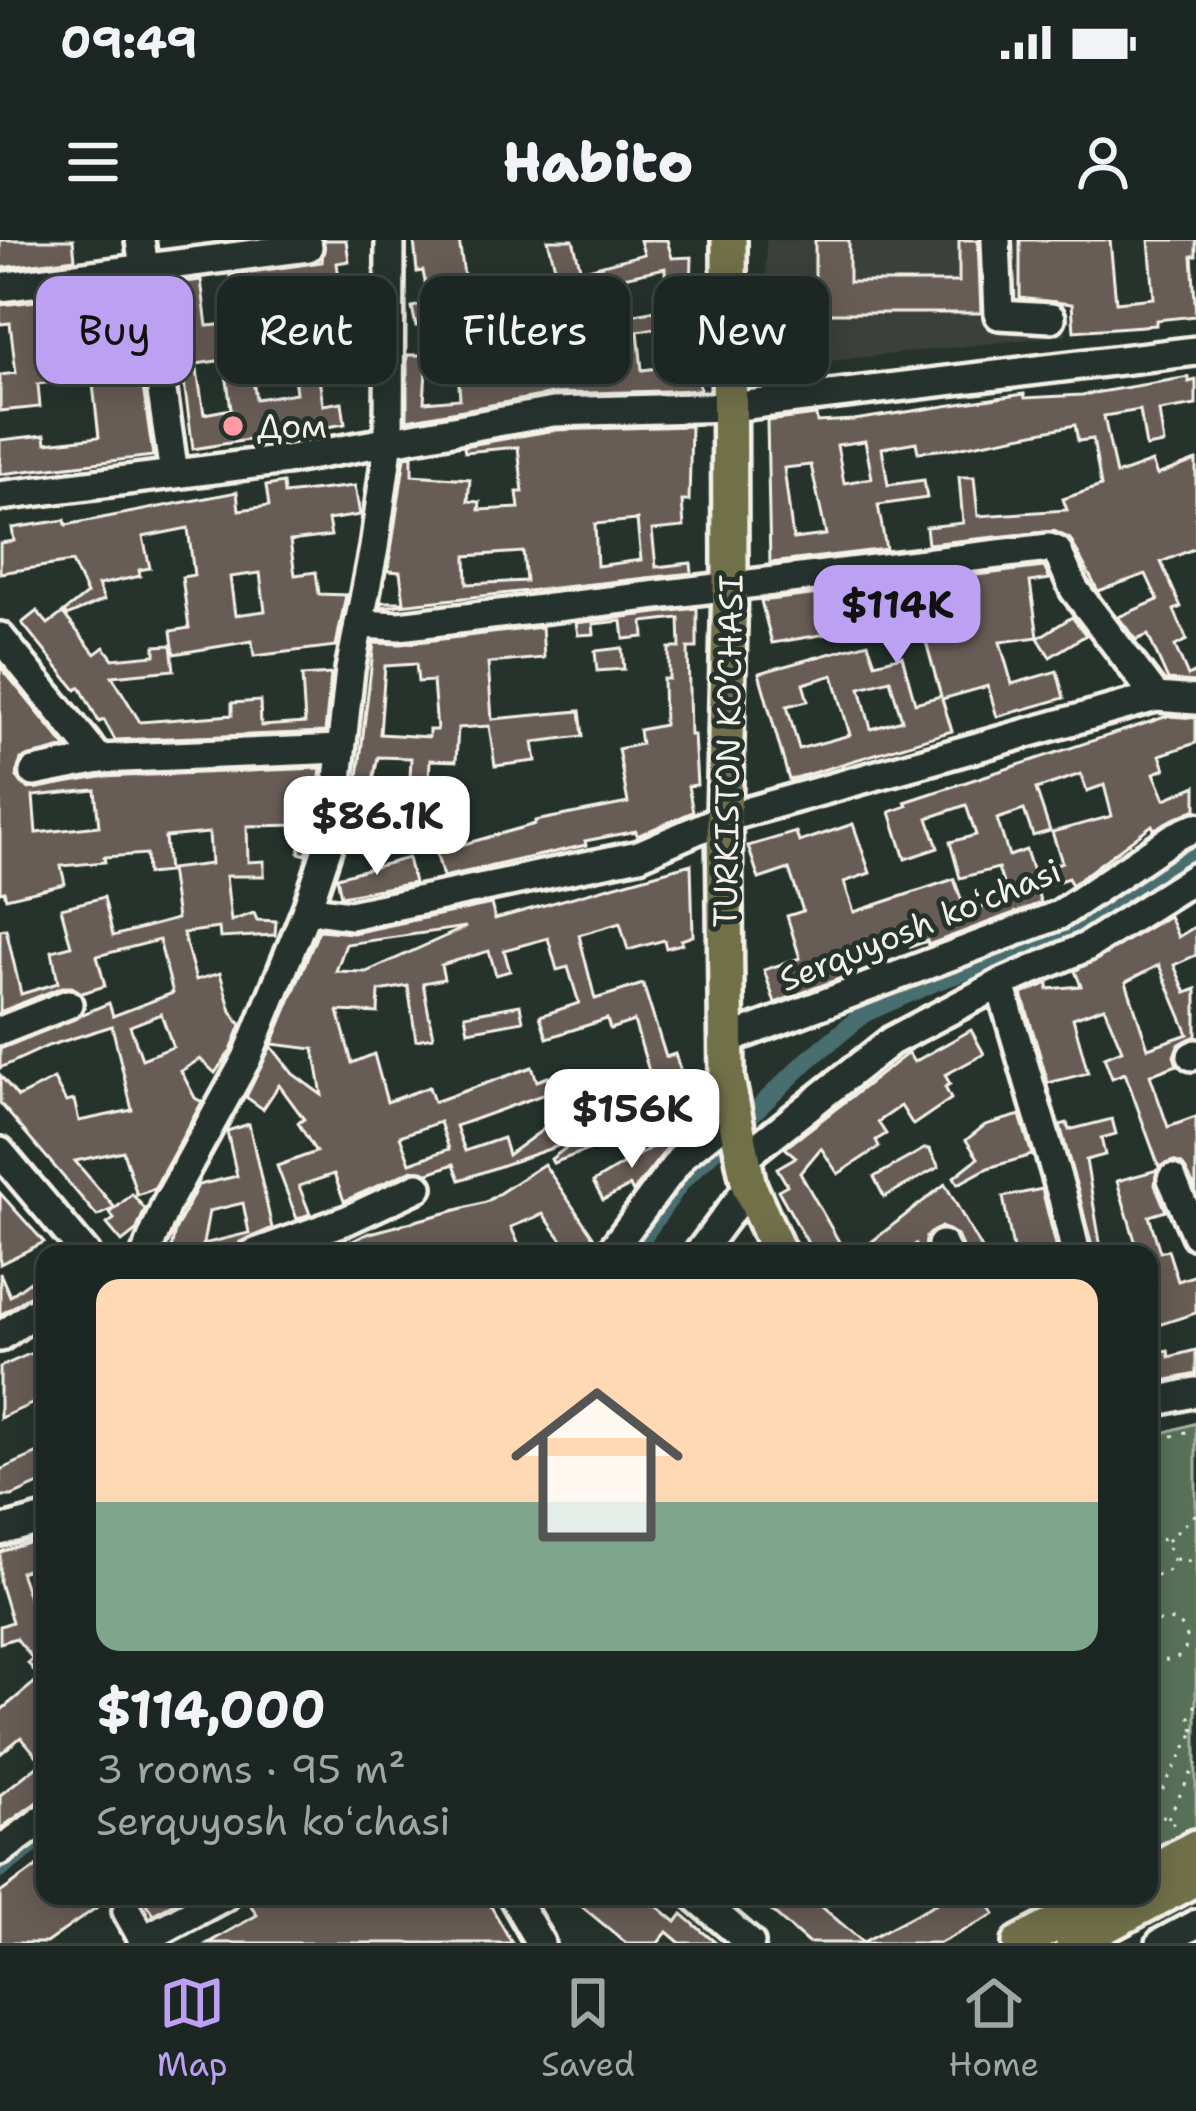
<!DOCTYPE html>
<html lang="en">
<head>
<meta charset="utf-8">
<style>
	body { margin:0; font-family:"Shantell Sans",sans-serif; background:#252e2a; color:#f1f3f6; height:100vh; display:flex; flex-direction:column; font-size:45px; white-space:nowrap }
	* { box-sizing:border-box; margin:0 }
	p { font-size:39px; color:#a0a5a5 }
	.icon { flex:none; width:66px; height:66px; fill:none; stroke:currentColor; stroke-width:2; stroke-linecap:round; stroke-linejoin:round }
	.map { position:relative; flex:1; overflow:hidden }
	.sheet { position:absolute; left:36px; top:1005px; width:1122px; height:660px; display:flex; flex-direction:column; background:#1c2622; border-radius:24px; box-shadow:0 6px 30px #0003,0 0 0 3px #3a4340 }
	.sheet>* { flex:none }
	.top-card { position:absolute; left:36px; top:36px; width:1125px; height:108px; display:flex; gap:24px }
	.price { position:absolute; translate:-50% -102px; padding:0 27px; border-radius:24px; background:#fff; color:#222; font-size:39px; line-height:78px; filter:drop-shadow(0 3px 6px #0008) }
	.price::after { content:''; position:absolute; left:50%; top:72px; width:36px; height:27px; margin-left:-18px; background:inherit; clip-path:polygon(0 0,100% 0,50% 100%) }
	.price.on { background:#bca0f2; color:#111 }
	ul { padding:0; list-style:none }
	li { display:grid; align-content:center; gap:24px; height:636px; padding:0 60px }
	li span { display:grid; place-items:center; height:372px; border-radius:24px; color:#555 }
	li>.icon { margin-inline-start:auto }
	span .icon { width:216px; height:216px; fill:#fffc; stroke-width:1 }
	li b { font-size:51px }
	.tag { padding:0 42px; border-radius:24px; background:#1c2622; box-shadow:0 6px 30px #0003,0 0 0 3px #3a4340; font-size:42px; line-height:108px }
	.tag.on { background:#bca0f2; color:#111 }
	.status { display:flex; justify-content:space-between; align-items:center; height:84px; padding:0 60px; background:#1c2622; direction:ltr }
	.status svg { height:33px; fill:currentColor }
	header { display:flex; justify-content:space-between; align-items:center; height:156px; padding:0 60px; background:#1c2622; font-size:54px; font-weight:800 }
	.menu { display:flex; justify-content:space-around; align-items:center; height:168px; border-top:3px solid #3a4340; background:#1c2622; font-size:33px; color:#a0a5a5 }
	.menu a { display:grid; justify-items:center; gap:6px }
	.menu .on { color:#bca0f2 }
	.map>svg:first-child { display:block }
</style>
</head>
<body>
<div class="status"><b>09:49</b><svg viewBox="0 0 49 12"><path d="M0 12V9h3v3zM5 12V6h3v6zM10 12V3h3v9zM15 12V0h3v12zM26 1h20v11H26zM47 4h2v5h-2z"/></svg></div>
<header><svg class="icon" aria-label="menu" viewBox="0 0 24 24"><path d="M4 6h16M4 12h16M4 18h16"/></svg>Habito<svg class="icon" aria-label="person" viewBox="0 0 24 24"><circle cx="12" cy="8" r="4"/><path d="M4 21q1-7 8-7t8 7"/></svg></header>
<div class="map">
<svg width="1196" height="1703" viewBox="0 0 1196 1703">
	<rect width="100%" height="100%" fill="#26332d"/>
	<filter id="ink" filterUnits="userSpaceOnUse"><feTurbulence type="fractalNoise" baseFrequency=".00833" numOctaves="2"/><feDisplacementMap in="SourceGraphic" scale="24" xChannelSelector="R" yChannelSelector="G"/><feConvolveMatrix kernelMatrix="1 2 1 2 8 2 1 2 1" color-interpolation-filters="sRGB"/></filter>
	<g filter="url(#ink)">
		<polygon fill="#3a3f3a" points="766,0 1061,0 1066,95 784,126 783,104 766,104"/>
		<polygon fill="#587259" stroke="#a6b2a0" stroke-width="3" points="1196,1183 1196,1592 1149,1617 1149,1197"/>
		<g fill="none" stroke-linecap="round" stroke-linejoin="round">
			<g stroke="#4a6e70" stroke-width="18">
				<polyline points="631,1014 681,942 808,820 865,773 935,742 1067,695 1196,615"/>
				<polyline points="0,1629 45,1596"/>
			</g>
		</g>
		<g fill="#675b57" stroke="#f4f1e8" stroke-width="3" fill-rule="evenodd">
			<polygon points="0,0 73,0 75,19 0,28"/>
			<path d="M 324,0 L 346,0 L 349,21 L 337,23 L 344,78 L 372,75 L 372,95 L 314,106 L 323,165 L 342,162 L 345,184 L 193,209 L 179,105 L 190,103 L 187,74 L 175,75 L 171,44 L 201,40 L 207,86 L 248,82 L 251,104 L 260,102 L 264,126 L 251,128 L 256,159 L 296,153 L 289,92 L 324,88 L 319,50 L 247,60 L 249,74 L 235,76 L 230,35 L 322,22 ZM 224,120 L 231,169 L 204,174 L 196,124 Z"/>
			<path d="M 414,0 L 459,0 L 465,42 L 521,31 L 524,44 L 557,35 L 548,0 L 573,0 L 581,31 L 644,14 L 640,0 L 667,0 L 672,18 L 692,17 L 690,82 L 638,91 L 642,130 L 697,123 L 700,150 L 552,154 L 407,180 L 407,115 L 451,115 L 443,81 L 416,86 L 412,67 L 429,63 L 423,31 L 417,32 ZM 665,28 L 666,68 L 585,84 L 592,138 L 558,142 L 549,97 L 581,90 L 572,48 ZM 426,130 L 458,130 L 460,159 L 424,162 Z"/>
			<polygon points="815,0 849,0 849,42 959,42 959,0 978,0 981,73 815,73"/>
			<polygon points="1020,0 1110,0 1116,62 1154,58 1149,0 1196,0 1196,16 1192,16 1196,76 1156,80 1156,85 1074,91 1072,64 1020,58"/>
			<polygon points="129,51 133,80 93,84 94,94 68,97 66,83 39,86 43,117 50,116 53,142 38,144 40,167 0,171 0,135 16,133 10,83 0,84 0,65"/>
			<polygon points="141,133 153,216 0,234 0,200 45,195 46,203 99,197 92,136"/>
			<path d="M 1189,137 L 1189,142 L 1196,140 L 1196,165 L 1159,171 L 1164,204 L 1146,207 L 1140,170 L 1104,176 L 1116,235 L 1152,222 L 1157,235 L 1196,220 L 1196,308 L 1161,322 L 1181,367 L 1174,370 L 1187,400 L 1175,406 L 1188,436 L 1196,432 L 1196,442 L 1168,440 L 1148,395 L 1136,400 L 1118,377 L 1158,360 L 1146,334 L 1098,351 L 1070,299 L 1054,291 L 928,304 L 926,287 L 963,283 L 959,237 L 974,237 L 978,276 L 1067,270 L 1063,259 L 1101,246 L 1093,199 L 1078,201 L 1075,185 L 957,208 L 918,212 L 916,202 L 882,208 L 888,245 L 924,240 L 927,258 L 878,265 L 886,309 L 770,323 L 767,181 L 816,175 L 817,182 L 854,180 L 1024,154 L 1025,158 L 1082,155 ZM 865,201 L 872,238 L 844,243 L 837,205 ZM 811,225 L 826,295 L 793,299 L 784,228 Z"/>
			<path d="M 691,186 L 689,261 L 682,261 L 684,287 L 652,290 L 656,327 L 691,323 L 692,333 L 381,367 L 382,362 L 404,362 L 400,332 L 388,331 L 405,217 L 412,216 L 412,235 L 470,239 L 468,261 L 480,262 L 479,270 L 519,268 L 517,252 L 523,252 L 518,207 L 465,212 L 464,206 L 555,190 ZM 637,280 L 641,320 L 597,326 L 595,284 ZM 523,312 L 526,341 L 467,344 L 466,316 Z"/>
			<path d="M 283,243 L 284,254 L 355,246 L 360,275 L 328,280 L 331,296 L 290,301 L 295,335 L 316,332 L 319,354 L 346,355 L 336,406 L 254,416 L 252,401 L 174,414 L 171,391 L 189,388 L 182,337 L 194,335 L 188,288 L 143,297 L 150,328 L 139,330 L 140,336 L 98,345 L 104,360 L 67,376 L 64,372 L 87,354 L 72,322 L 0,333 L 0,303 L 14,301 L 12,288 L 65,280 L 66,285 L 237,252 L 239,270 L 269,266 L 266,246 ZM 260,333 L 265,371 L 235,375 L 230,337 Z"/>
			<path d="M 1044,327 L 1050,339 L 1030,342 L 1038,397 L 1000,402 L 1012,444 L 1057,431 L 1064,458 L 997,477 L 988,446 L 942,459 L 952,491 L 789,540 L 759,433 L 868,403 L 875,423 L 902,416 L 915,463 L 941,456 L 925,398 L 916,400 L 910,359 L 863,365 L 857,370 L 863,388 L 772,403 L 761,361 ZM 961,355 L 965,384 L 938,388 L 933,359 ZM 833,435 L 850,495 L 799,509 L 787,466 L 808,461 L 803,444 ZM 890,440 L 902,480 L 871,489 L 860,448 Z"/>
			<polygon points="697,368 697,408 688,408 690,495 694,495 697,545 688,546 693,572 637,596 636,591 585,601 586,605 443,637 436,612 535,584 535,581 628,563 618,509 641,504 639,490 664,485 663,439 669,439 669,408 680,408 679,378 643,382 644,397 624,399 622,381 593,384 594,394 578,395 576,383"/>
			<polygon points="37,371 48,384 63,373 95,414 104,407 113,419 155,415 155,406 171,405 174,430 112,436 140,482 232,475 232,463 260,461 261,486 305,483 302,436 331,434 325,492 115,500 104,480 99,482 80,447 76,450 22,383"/>
			<polygon points="1072,377 1086,395 1050,417 1038,398"/>
			<path d="M 542,387 L 544,418 L 488,423 L 492,479 L 580,471 L 583,496 L 533,502 L 536,521 L 495,526 L 489,486 L 458,488 L 456,521 L 430,520 L 429,539 L 410,538 L 411,518 L 378,517 L 369,559 L 386,558 L 387,567 L 424,563 L 427,595 L 412,597 L 411,589 L 351,595 L 374,403 L 401,404 ZM 416,424 L 418,442 L 433,441 L 437,490 L 429,490 L 429,497 L 380,494 L 385,426 Z"/>
			<polygon points="622,408 624,429 597,431 595,411"/>
			<path d="M 0,426 L 66,507 L 21,519 L 17,537 L 29,549 L 101,537 L 321,528 L 314,590 L 306,615 L 299,613 L 305,585 L 247,586 L 248,622 L 264,621 L 264,636 L 226,636 L 231,681 L 254,673 L 257,680 L 276,681 L 275,695 L 220,698 L 219,688 L 183,693 L 196,740 L 220,733 L 231,771 L 241,785 L 231,810 L 215,833 L 200,819 L 181,831 L 195,858 L 202,862 L 154,949 L 137,955 L 123,911 L 75,921 L 115,968 L 97,976 L 0,863 L 0,835 L 18,857 L 54,839 L 66,862 L 74,860 L 79,881 L 132,870 L 112,786 L 48,806 L 0,828 L 0,809 L 109,763 L 113,776 L 173,753 L 159,700 L 97,716 L 105,746 L 82,753 L 72,747 L 62,747 L 0,772 L 0,690 L 6,689 L 21,754 L 58,743 L 52,711 L 71,706 L 61,668 L 104,657 L 113,696 L 177,679 L 170,629 L 211,624 L 209,593 L 165,597 L 168,632 L 147,634 L 146,614 L 104,617 L 105,622 L 61,626 L 65,644 L 6,658 L 4,651 L 0,652 ZM 95,550 L 99,586 L 36,593 L 33,556 ZM 161,774 L 173,807 L 142,819 L 130,786 Z"/>
			<polygon points="1168,476 1196,478 1196,503 1160,515 1165,529 1154,533 1165,559 1196,546 1196,569 1154,589 1152,585 1072,645 1068,638 1047,645 1041,629 1062,622 1052,592 1112,576 1104,545 1087,551 1081,534 1036,549 1050,591 1033,596 1024,570 997,579 1009,616 1026,610 1033,632 1039,630 1040,647 1036,648 1041,663 928,705 927,701 910,707 904,691 865,704 869,715 843,723 847,736 775,763 764,730 800,718 787,676 803,671 789,629 759,639 748,606 796,592 799,602 853,584 870,633 844,642 854,672 954,639 966,673 1008,659 998,628 960,638 950,602 976,595 966,565 928,578 938,608 905,619 890,572 907,566 905,562"/>
			<polygon points="408,618 414,643 341,656 337,637"/>
			<path d="M 691,624 L 693,696 L 681,700 L 682,704 L 666,708 L 664,700 L 628,710 L 620,683 L 579,695 L 595,759 L 643,744 L 666,817 L 675,814 L 681,832 L 652,841 L 634,781 L 610,789 L 607,779 L 547,798 L 540,776 L 579,763 L 568,727 L 557,730 L 548,698 L 504,710 L 510,731 L 496,735 L 489,711 L 441,725 L 444,739 L 423,743 L 433,797 L 416,800 L 408,746 L 379,751 L 378,773 L 338,771 L 352,823 L 374,814 L 387,862 L 429,847 L 434,862 L 532,827 L 537,841 L 548,837 L 553,851 L 456,886 L 465,911 L 503,898 L 508,915 L 552,883 L 546,868 L 629,842 L 639,875 L 664,866 L 670,879 L 553,923 L 551,919 L 578,899 L 460,940 L 454,924 L 429,933 L 412,930 L 344,961 L 334,934 L 299,946 L 310,974 L 297,979 L 277,926 L 316,912 L 298,883 L 304,879 L 279,845 L 263,869 L 246,857 L 271,806 L 293,834 L 322,855 L 314,809 L 272,804 L 319,690 L 353,693 L 491,664 L 495,679 ZM 466,687 L 366,732 L 336,731 L 346,704 ZM 440,882 L 449,909 L 410,923 L 400,896 Z"/>
			<path d="M 1169,676 L 1178,697 L 1196,686 L 1196,715 L 1174,725 L 1186,753 L 1196,749 L 1196,796 L 1178,805 L 1174,816 L 1177,825 L 1150,835 L 1168,887 L 1196,877 L 1196,949 L 1182,924 L 1173,921 L 1159,927 L 1125,833 L 1112,838 L 1104,817 L 1122,810 L 1104,767 L 1073,778 L 1088,833 L 1048,843 L 1022,754 L 1048,743 L 1048,749 L 1081,746 L 1075,731 ZM 1159,725 L 1188,794 L 1148,808 L 1126,742 Z"/>
			<polygon points="520,765 523,781 468,791 465,775"/>
			<polygon points="971,790 984,814 945,835 950,844 945,847 951,859 913,885 901,866 878,882 886,894 876,900 879,907 838,934 821,908 800,933 846,1014 814,1014 778,950 787,945 777,928 796,917 785,908 908,813 914,822"/>
			<polygon points="1020,875 1032,915 988,928 958,944 954,937 978,918 966,900 985,885"/>
			<polygon points="1112,879 1116,894 1101,898 1105,915 1086,920 1102,1014 1094,1014 1060,885 1067,883 1069,890"/>
			<path d="M 249,884 L 272,988 L 240,1002 L 235,1014 L 170,1014 L 175,991 L 198,945 L 237,936 L 227,891 ZM 243,963 L 249,993 L 203,1004 L 209,971 Z"/>
			<polygon points="675,893 676,897 633,952 630,946 603,960 593,942"/>
			<polygon points="924,909 929,909 939,927 884,957 874,937"/>
			<polygon points="544,924 596,1001 591,1014 572,1014 543,974 511,987 523,1014 326,1014 367,994 486,962"/>
			<polygon points="1157,930 1155,945 1166,971 1149,976 1160,1012 1168,1010 1178,1041 1196,1035 1196,1073 1149,1088 1149,1015 1153,1014 1139,1014 1117,941"/>
			<polygon points="945,944 984,1014 965,1014 957,995 941,987 926,997 926,1014 922,1014 916,1004 904,1014 856,1014"/>
			<polygon points="1042,949 1058,1014 1014,1014 1003,957"/>
			<polygon points="0,953 44,1002 0,1024"/>
			<polygon points="132,954 145,969 136,991 122,1002 107,984 114,979 110,973"/>
			<polygon points="45,1030 45,1047 0,1075 0,1033 10,1056"/>
			<polygon points="45,1087 45,1158 0,1178 0,1127 43,1108 36,1093"/>
			<polygon points="1168,1110 1169,1117 1196,1110 1196,1134 1149,1144 1149,1114"/>
			<polygon points="45,1210 45,1241 12,1256 0,1256 0,1230"/>
			<polygon points="45,1298 45,1324 20,1332 31,1364 45,1360 45,1556 0,1589 0,1555 42,1522 21,1497 0,1514 0,1471 40,1438 28,1423 33,1419 16,1398 0,1403 0,1386 12,1382 0,1343 0,1312"/>
			<polygon points="45,1621 45,1656 113,1656 46,1703 0,1703 0,1653"/>
			<polygon points="141,1656 187,1656 153,1674"/>
			<polygon points="257,1656 485,1656 512,1703 208,1703 257,1675 248,1661"/>
			<polygon points="569,1656 645,1656 676,1682 682,1674 716,1703 680,1703 667,1692 658,1703 626,1703"/>
			<polygon points="754,1656 809,1656 863,1702 950,1656 985,1656 995,1674 940,1703 808,1703"/>
		</g>
		<g fill="none" stroke-linecap="round" stroke-linejoin="round">
			<defs>
				<g id="minor">
					<polyline points="140,0 174,234"/>
					<polyline points="996,0 999,75 1051,78"/>
					<polyline points="0,47 308,7"/>
					<polyline points="0,256 286,220 553,172 730,167 1196,111"/>
					<polyline points="359,384 399,386 1049,308 1057,311 1074,349 1156,457 1196,460"/>
					<polyline points="0,397 99,519 341,509"/>
					<polyline points="34,532 99,519"/>
					<polyline points="307,669 350,675 639,615 724,578 1156,457"/>
					<polyline points="1000,744 1086,707 1196,637"/>
					<polyline points="0,791 68,764"/>
					<polyline points="727,800 1059,675 1174,597 1196,587"/>
					<polyline points="1192,816 1196,814"/>
					<polyline points="0,912 86,1014"/>
					<polyline points="741,920 891,801 1000,744 1063,958 1076,1014"/>
					<polyline points="1172,939 1196,995"/>
					<polyline points="942,1005 947,1014"/>
					<polyline points="146,1014 166,965 247,818 307,669 332,594 350,430 374,308 389,200 390,0"/>
					<polyline points="253,1014 347,980 418,947"/>
					<polyline points="609,1014 684,914 732,876"/>
					<polyline points="698,1014 749,946"/>
					<polyline points="0,1097 45,1065"/>
					<polyline points="1149,1163 1196,1152"/>
					<polyline points="0,1291 45,1279"/>
					<polyline points="0,1611 45,1578"/>
					<polyline points="513,1656 540,1703"/>
					<polyline points="695,1656 750,1703"/>
					<polyline points="127,1671 145,1703"/>
					<polyline points="143,1700 225,1656"/>
					<polyline points="1161,1703 1196,1684"/>
				</g>
				<g id="major">
					<polyline points="729,0 730,345 724,578 727,839 749,946 779,1014"/>
					<polyline points="1149,1633 1196,1607"/>
					<polyline points="1020,1703 1109,1656"/>
					<polyline points="1073,1703 1196,1638"/>
				</g>
			</defs>
			<use href="#minor" stroke="#f4f1e8" stroke-width="36"/>
			<use href="#major" stroke="#f4f1e8" stroke-width="42"/>
			<g stroke="#f4f1e8" stroke-width="3" stroke-dasharray="3 9" stroke-linecap="butt">
				<polyline points="1149,1203 1196,1189"/>
				<polyline points="1149,1297 1165,1300 1173,1319 1167,1332 1149,1337"/>
				<polyline points="1167,1301 1196,1274"/>
				<polyline points="1175,1319 1196,1322"/>
				<path d="M 1149,1390 L 1161,1380 C 1183,1378 1194,1396 1182,1415 C 1170,1423 1158,1422 1149,1410"/>
				<polyline points="1194,1490 1190,1477 1196,1464"/>
				<polyline points="1151,1571 1195,1490"/>
				<polyline points="1151,1571 1168,1578 1177,1588"/>
				<polyline points="1168,1578 1196,1524"/>
			</g>
			<use href="#minor" stroke="#26332d" stroke-width="27"/>
			<use href="#major" stroke="#70704a" stroke-width="33"/>
		</g>
	</g>
	<circle fill="#ff9aa2" stroke="#26332d" stroke-width="4.5" cx="233" cy="186" r="12"/>
	<g text-anchor="middle" dominant-baseline="central" stroke-width="10" stroke-linejoin="round" paint-order="stroke">
		<g font-size="33" fill="#f4f1e8" stroke="#26332d" text-anchor="start">
			<text x="257" y="186">Дом</text>
		</g>
		<g font-size="33" fill="#f4f1e8" stroke="#26332d">
			<text transform="translate(728 511) rotate(-89)">TURKISTON KO’CHASI</text>
			<text transform="translate(920 685) rotate(-22)">Serquyosh koʻchasi</text>
		</g>
	</g>
</svg>
<b class="price on" style="left:897px;top:427px">$114K</b>
<b class="price" style="left:377px;top:638px">$86.1K</b>
<b class="price" style="left:632px;top:931px">$156K</b>
<div class="top-card">
<a class="tag on">Buy</a>
<a class="tag">Rent</a>
<a class="tag">Filters</a>
<a class="tag">New</a>
</div>
<section class="sheet">
<ul>
<li><span style="background:linear-gradient(#ffd9b3 60%,#7fa58c 0)"><svg class="icon" aria-label="home" viewBox="0 0 24 24"><path d="M3 11l9-7 9 7M6 9v11h12V9"/></svg></span><div><b>$114,000</b><p>3 rooms · 95 m²</p><p>Serquyosh koʻchasi</p></div></li>
</ul>
</section>
</div>
<nav class="menu">
<a class="on"><svg class="icon" aria-label="map" viewBox="0 0 24 24"><path d="M3 6l6-2 6 2 6-2v14l-6 2-6-2-6 2zM9 4v14M15 6v14"/></svg>Map</a>
<a><svg class="icon" aria-label="saved" viewBox="0 0 24 24"><path d="M7 4h10v16l-5-4-5 4z"/></svg>Saved</a>
<a><svg class="icon" aria-label="home" viewBox="0 0 24 24"><path d="M3 11l9-7 9 7M6 9v11h12V9"/></svg>Home</a>
</nav>
</body>
</html>
